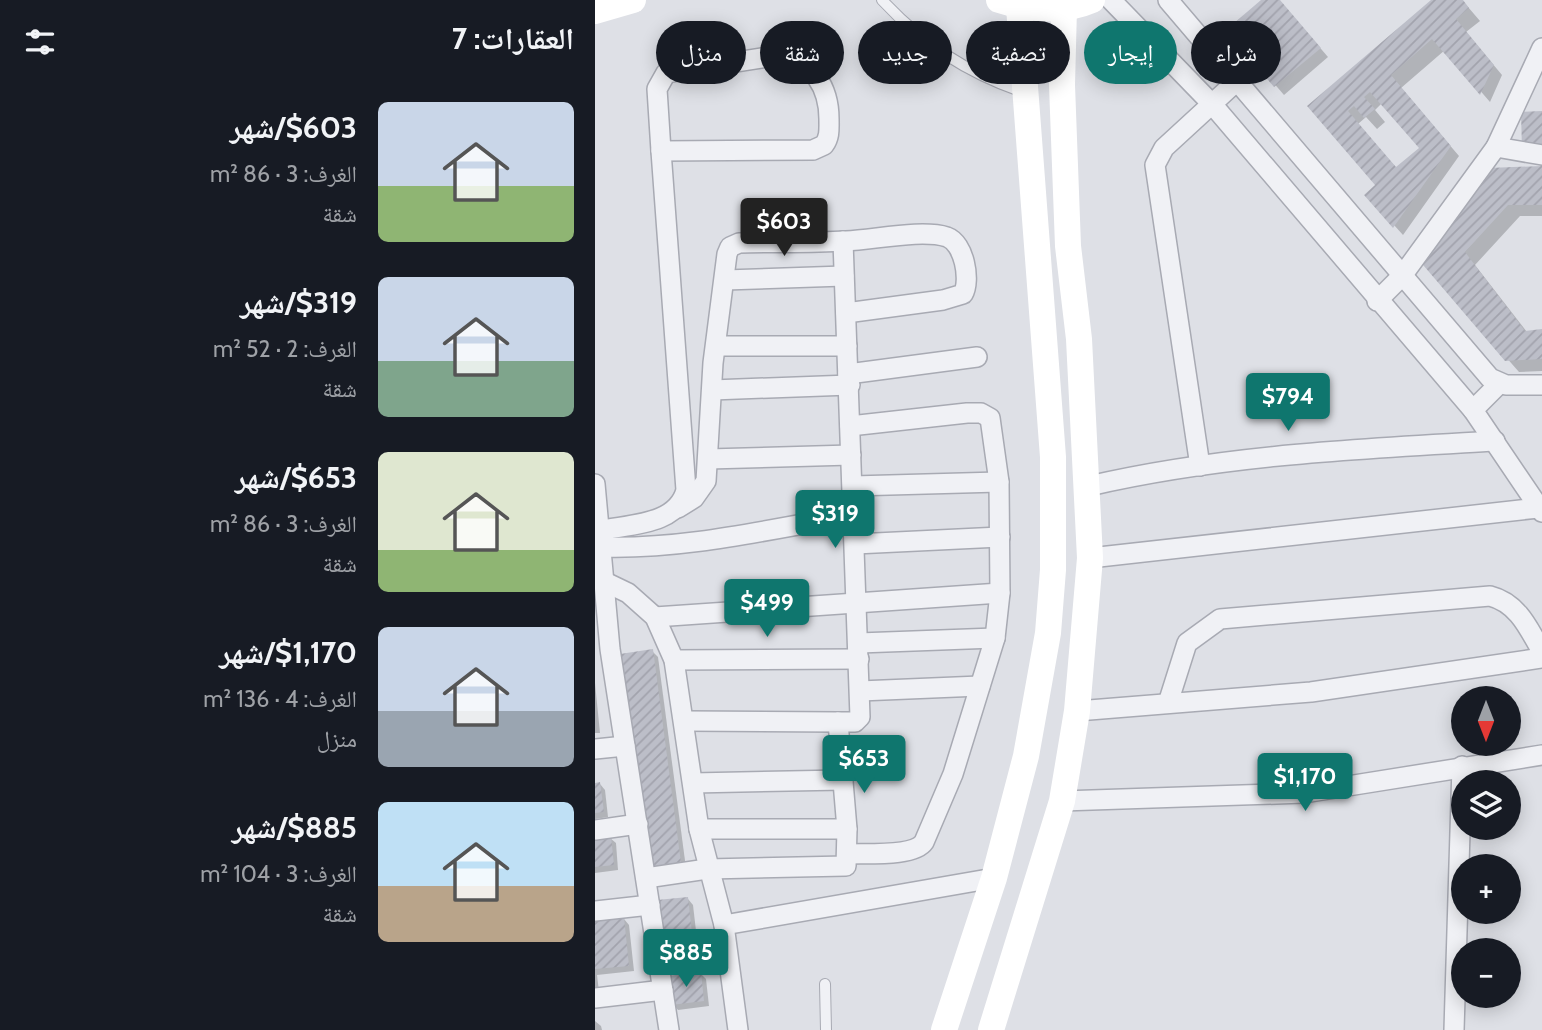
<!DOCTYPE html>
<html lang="ar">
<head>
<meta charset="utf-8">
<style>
	body { margin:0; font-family:Cabin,"Noto Naskh Arabic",sans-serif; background:#242831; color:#f1f3f6; direction:rtl; height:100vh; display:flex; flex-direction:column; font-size:26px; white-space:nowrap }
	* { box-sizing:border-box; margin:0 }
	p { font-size:23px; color:#9ea1a6 }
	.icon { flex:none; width:38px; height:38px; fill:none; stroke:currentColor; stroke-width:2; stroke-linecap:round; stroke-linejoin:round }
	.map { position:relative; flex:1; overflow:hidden; direction:ltr }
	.details { display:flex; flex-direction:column; background:#171b24; width:595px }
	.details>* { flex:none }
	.hud { position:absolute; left:21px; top:21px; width:665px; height:63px; direction:rtl; display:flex; gap:14px }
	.needle { width:46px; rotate:180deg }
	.buttons { position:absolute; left:856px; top:686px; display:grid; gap:14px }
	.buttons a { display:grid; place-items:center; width:70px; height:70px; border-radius:50%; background:#171b24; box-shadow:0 4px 18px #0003; font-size:35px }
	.price { position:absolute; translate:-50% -60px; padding:0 16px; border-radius:7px; background:#0f766e; color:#fff; font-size:23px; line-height:46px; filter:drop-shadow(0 2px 4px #0008) }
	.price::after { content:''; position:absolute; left:50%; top:42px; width:21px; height:16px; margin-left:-10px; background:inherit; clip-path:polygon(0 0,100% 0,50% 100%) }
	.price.current { background:#222; color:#fff }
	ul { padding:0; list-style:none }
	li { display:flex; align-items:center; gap:21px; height:175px; padding:0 21px }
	li span { display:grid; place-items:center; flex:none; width:196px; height:140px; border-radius:10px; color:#555 }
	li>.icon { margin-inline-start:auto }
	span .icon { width:84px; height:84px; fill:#fffc; stroke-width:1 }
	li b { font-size:30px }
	h2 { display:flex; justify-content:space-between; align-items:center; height:84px; padding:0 21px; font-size:30px }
	.tag { padding:0 24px; border-radius:32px; background:#171b24; box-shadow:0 4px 18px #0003; font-size:24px; line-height:63px }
	.tag.current { background:#0f766e; color:#fff }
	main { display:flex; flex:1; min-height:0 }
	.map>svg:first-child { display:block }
</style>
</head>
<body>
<main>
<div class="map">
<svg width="947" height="1030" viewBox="0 0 947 1030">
	<defs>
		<pattern id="building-hatch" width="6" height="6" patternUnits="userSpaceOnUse" patternTransform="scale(1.75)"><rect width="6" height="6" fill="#bcbec8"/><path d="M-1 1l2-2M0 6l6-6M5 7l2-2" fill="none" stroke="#a2a3ad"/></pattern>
	</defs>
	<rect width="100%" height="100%" fill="#dee0e6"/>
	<g fill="#0003" fill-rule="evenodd">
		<polygon points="669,0 684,0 733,57 689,95 633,30"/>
		<path d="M 839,0 L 867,0 L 885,21 L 871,32 L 907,75 L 895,102 L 850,50 L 806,88 L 864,156 L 808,235 L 772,195 L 782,186 L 714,106 ZM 787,103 L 826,149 L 802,169 L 763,124 L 771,117 L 782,129 L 790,122 L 780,110 Z"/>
		<polygon points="947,168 947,216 925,216 880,265 932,332 947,331 947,371 924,372 825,259"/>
		<polygon points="57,651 63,657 91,868 60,872 55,866"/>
		<polygon points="0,683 5,733 0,733"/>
		<polygon points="5,784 10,790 13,817 0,819 0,785"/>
		<polygon points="15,838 21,843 23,870 0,873 0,839"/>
		<polygon points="93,899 98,905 103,948 74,950 68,945"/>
		<polygon points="29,919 34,925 39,971 2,975 5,1000 0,1000 0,922"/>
		<polygon points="105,973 111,979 114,1006 83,1010 78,1004"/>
		<polygon points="0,1021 6,1026 7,1030 0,1030"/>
	</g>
	<g fill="url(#building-hatch)" fill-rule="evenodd">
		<polygon points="666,0 685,0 726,48 679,87 631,30"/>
		<path d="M 836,0 L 868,0 L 874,8 L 861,19 L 899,65 L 885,95 L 837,39 L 796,75 L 856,146 L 798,228 L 769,195 L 780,185 L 712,106 ZM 775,92 L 824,148 L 801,167 L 753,111 L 759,106 L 769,118 L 780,109 L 769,97 Z"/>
		<polygon points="947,111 947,149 927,150 926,112"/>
		<polygon points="947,166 947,205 913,205 870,252 930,331 947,329 947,359 910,361 823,259 893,168"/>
		<polygon points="58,649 86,863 53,867 25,654"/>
		<polygon points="5,782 9,812 0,813 0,783"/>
		<polygon points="16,836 19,865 0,867 0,837"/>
		<polygon points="93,897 98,942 66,945 62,900"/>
		<polygon points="29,917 34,966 0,969 0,920"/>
		<polygon points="106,972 109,1001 76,1005 73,976"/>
	</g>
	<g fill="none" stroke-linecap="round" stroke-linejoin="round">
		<defs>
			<g id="lane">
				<path d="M 287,0 C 328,44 372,73 428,92"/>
				<polyline points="230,984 231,1030"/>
			</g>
			<g id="street">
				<polyline points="516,0 617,104 878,410"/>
				<polyline points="573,0 895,378 911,385 947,385"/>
				<path d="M 186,55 C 218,61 234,88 234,119 C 234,129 235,137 229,145 L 218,150 L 66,151 L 62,89 L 71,73 Z"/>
				<polyline points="901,147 947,155"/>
				<polyline points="130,280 249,276"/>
				<polyline points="782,301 807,276 901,147 947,48"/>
				<polyline points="121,346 252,346"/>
				<polyline points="253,374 382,357"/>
				<polyline points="904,384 878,410 947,512"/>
				<polyline points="117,390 255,385"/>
				<polyline points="113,459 256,455"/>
				<polyline points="605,466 560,165 569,148 643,80"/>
				<polyline points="0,484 15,649 74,1030"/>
				<polyline points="258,486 404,482"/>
				<path d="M 494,486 C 627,455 764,449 900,441"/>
				<path d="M 83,508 L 99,498 L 111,481 L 118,363 L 132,254 L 135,247 L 144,243 C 179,242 215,243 251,241 C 279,240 326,229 352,237 C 369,243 376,280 368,294 L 348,300 L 251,313"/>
				<path d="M 3,531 C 33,524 82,526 91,490 L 66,151"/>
				<polyline points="260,544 405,537"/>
				<path d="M 4,547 C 90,550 175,529 259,515"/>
				<polyline points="495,558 943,508"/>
				<polyline points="8,581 33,593 60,617 79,660 104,829 129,925"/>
				<polyline points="60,617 405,593"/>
				<polyline points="264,643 400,638"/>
				<polyline points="79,660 264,659"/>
				<polyline points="265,691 385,686"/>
				<path d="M 573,703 L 592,643 L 625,619 L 895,596 C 923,603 934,629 947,652"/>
				<polyline points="482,711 716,692 947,658"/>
				<polyline points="91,721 243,722 260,722 265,717 248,241"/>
				<polyline points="0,749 30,746"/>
				<polyline points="98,783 248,780"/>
				<polyline points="467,801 709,793 947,755"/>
				<polyline points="104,829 252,829"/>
				<polyline points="0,830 43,824"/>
				<path d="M 253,854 C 271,853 319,857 329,842 L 358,774 L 400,638 L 405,593 L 404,482 L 395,418 L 386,413 L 372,413 L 255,426"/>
				<polyline points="51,878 112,869 251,866 252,829 243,722"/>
				<polyline points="0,911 55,905"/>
				<polyline points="0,998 68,990"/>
				<polyline points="143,1030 129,925 399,878"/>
				<polyline points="859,1030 867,766"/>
			</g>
		</defs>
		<use href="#lane" stroke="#a8aab3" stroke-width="12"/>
		<use href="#street" stroke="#a8aab3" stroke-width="22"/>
		<use href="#lane" stroke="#f0f1f5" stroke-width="10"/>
		<use href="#street" stroke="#f0f1f5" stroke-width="19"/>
		<g stroke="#fff" stroke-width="26">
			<path d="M 404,0 C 435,10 467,13 497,0"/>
			<polyline points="0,11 38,0"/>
			<polyline points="349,1030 399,878 431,756 453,633 458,570 458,457 424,7"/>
			<polyline points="396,1030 467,801 482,711 495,558 484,339 473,246 467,85 469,8"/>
		</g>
	</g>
</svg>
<div class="buttons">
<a><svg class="needle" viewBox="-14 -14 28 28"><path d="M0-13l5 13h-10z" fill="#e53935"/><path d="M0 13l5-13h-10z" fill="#9ea1a6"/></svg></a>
<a><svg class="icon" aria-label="layers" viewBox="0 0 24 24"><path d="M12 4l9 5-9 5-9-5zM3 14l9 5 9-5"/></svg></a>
<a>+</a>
<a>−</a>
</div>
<b class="price current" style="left:189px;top:258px">$603</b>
<b class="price" style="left:693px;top:433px">$794</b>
<b class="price" style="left:240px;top:550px">$319</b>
<b class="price" style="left:172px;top:639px">$499</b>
<b class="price" style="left:269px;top:795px">$653</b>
<b class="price" style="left:710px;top:813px">$1,170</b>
<b class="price" style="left:91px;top:989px">$885</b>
<div class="hud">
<a class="tag">شراء</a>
<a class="tag current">إيجار</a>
<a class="tag">تصفية</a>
<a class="tag">جديد</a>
<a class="tag">شقة</a>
<a class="tag">منزل</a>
</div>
</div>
<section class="details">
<h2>العقارات: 7<svg class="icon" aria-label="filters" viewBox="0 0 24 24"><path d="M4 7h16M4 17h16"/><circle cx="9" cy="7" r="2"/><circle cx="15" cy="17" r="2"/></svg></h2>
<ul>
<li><span style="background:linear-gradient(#c9d6e8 60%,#8fb573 0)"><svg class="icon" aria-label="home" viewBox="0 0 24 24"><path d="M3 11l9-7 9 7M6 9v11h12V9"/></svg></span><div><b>$603/شهر</b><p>الغرف: 3 · 86 m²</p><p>شقة</p></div></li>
<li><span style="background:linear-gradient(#c9d6e8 60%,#7fa58c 0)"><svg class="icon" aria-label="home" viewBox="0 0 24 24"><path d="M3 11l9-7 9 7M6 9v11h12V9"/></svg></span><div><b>$319/شهر</b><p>الغرف: 2 · 52 m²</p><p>شقة</p></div></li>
<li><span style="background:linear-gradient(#dfe7d0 70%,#8fb573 0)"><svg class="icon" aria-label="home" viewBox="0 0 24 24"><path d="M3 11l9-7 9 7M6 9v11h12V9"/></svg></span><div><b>$653/شهر</b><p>الغرف: 3 · 86 m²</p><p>شقة</p></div></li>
<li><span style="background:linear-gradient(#c9d6e8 60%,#9aa5b1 0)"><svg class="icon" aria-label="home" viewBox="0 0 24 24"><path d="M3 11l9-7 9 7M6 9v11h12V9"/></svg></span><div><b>$1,170/شهر</b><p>الغرف: 4 · 136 m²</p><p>منزل</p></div></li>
<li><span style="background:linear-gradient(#bfe0f5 60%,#b9a48a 0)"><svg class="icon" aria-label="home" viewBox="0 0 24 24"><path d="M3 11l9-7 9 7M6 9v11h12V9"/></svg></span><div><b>$885/شهر</b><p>الغرف: 3 · 104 m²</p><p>شقة</p></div></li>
</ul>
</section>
</main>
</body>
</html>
